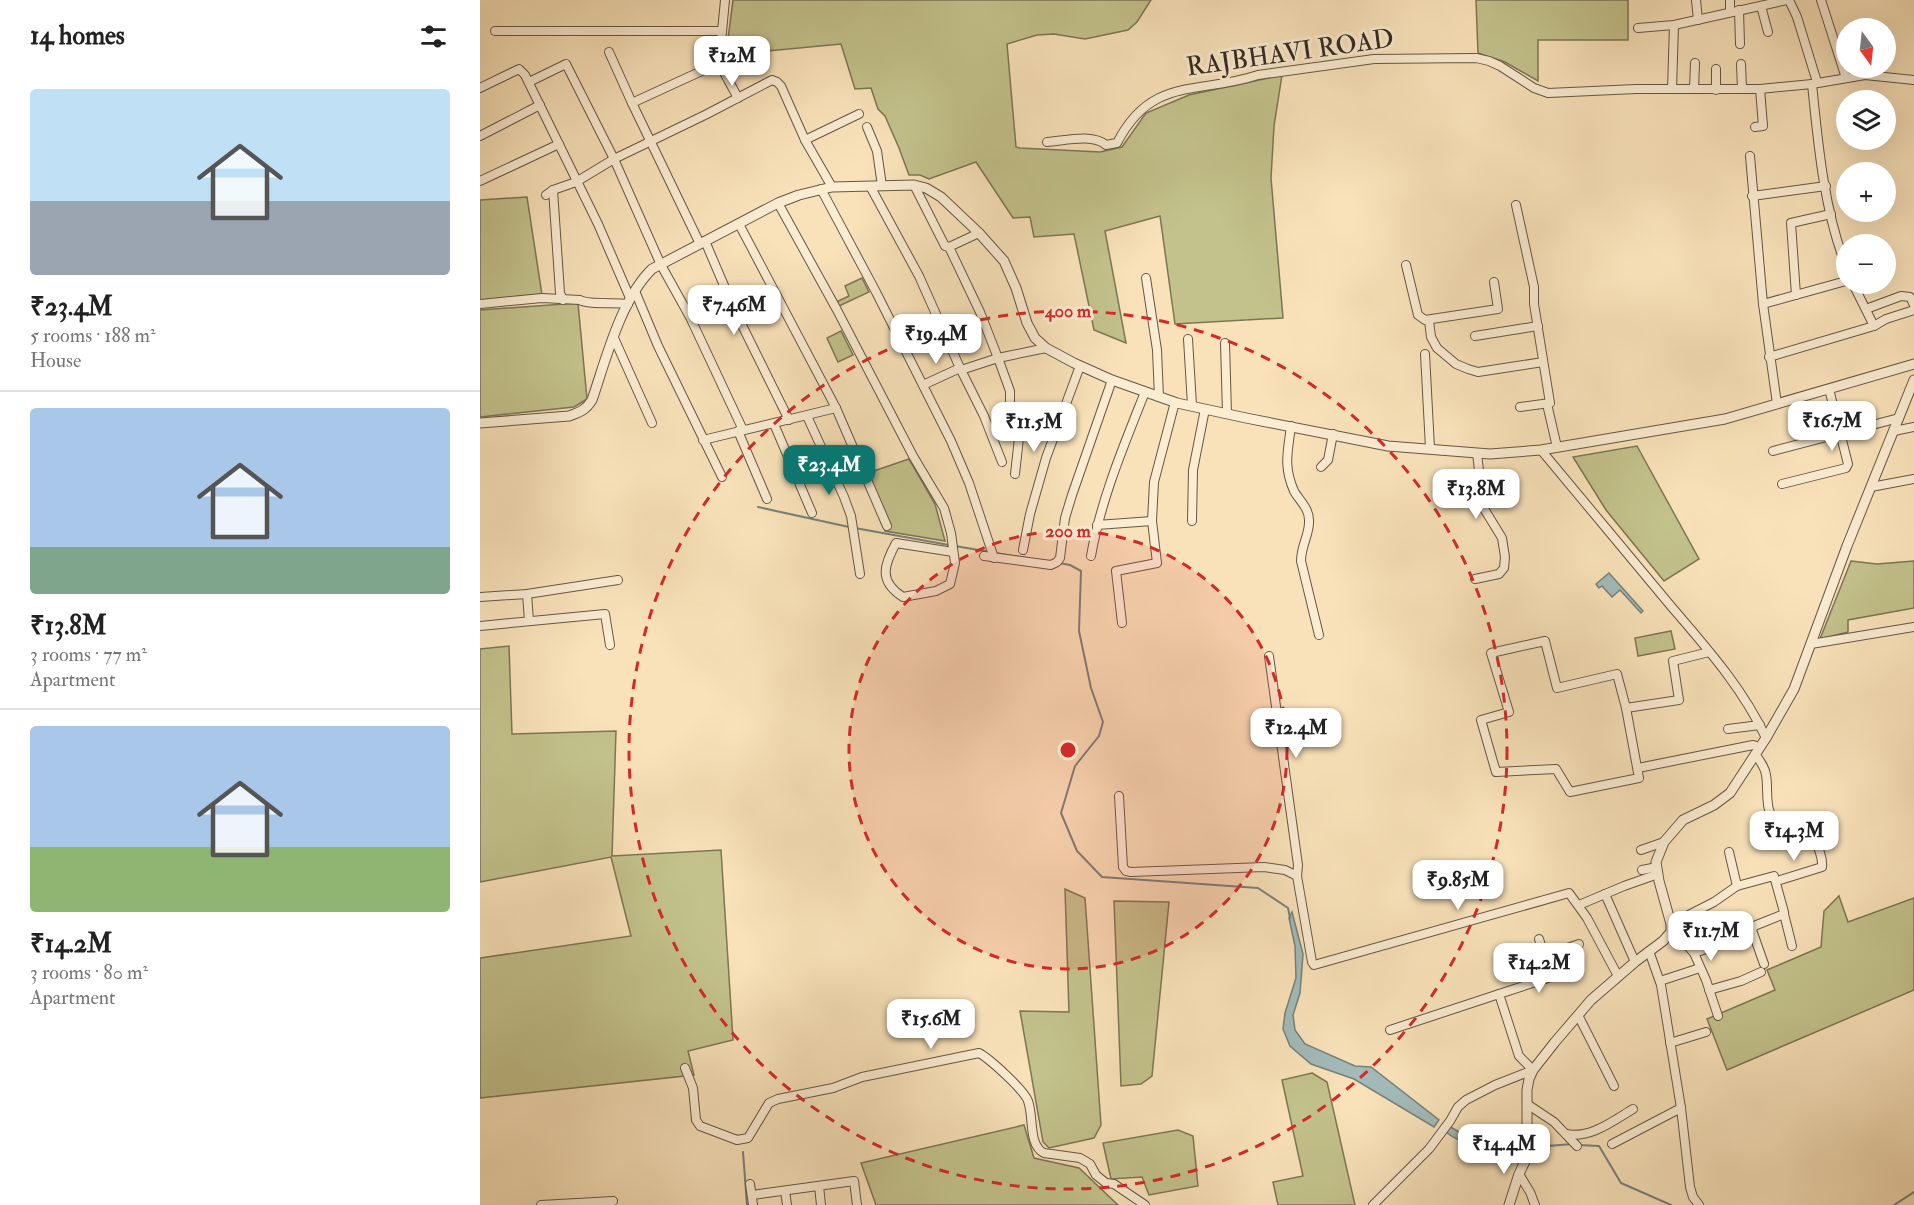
<!DOCTYPE html>
<html lang="en">
<head>
<meta charset="utf-8">
<style>
	body { margin:0; font-family:"IM FELL Double Pica",serif; background:#f2f2f2; color:#222; height:100vh; display:flex; flex-direction:column; font-size:22px; white-space:nowrap }
	* { box-sizing:border-box; margin:0 }
	p { font-size:20px; color:#767676 }
	.icon { flex:none; width:33px; height:33px; fill:none; stroke:currentColor; stroke-width:2; stroke-linecap:round; stroke-linejoin:round }
	.map { position:relative; flex:1; overflow:hidden }
	.details { display:flex; flex-direction:column; background:#fff; width:480px }
	.details>* { flex:none }
	.needle { width:39px; rotate:165deg }
	.buttons { position:absolute; left:1356px; top:18px; display:grid; gap:12px }
	.buttons a { display:grid; place-items:center; width:60px; height:60px; border-radius:50%; background:#fff; box-shadow:0 6px 24px #0002; font-size:30px }
	.price { position:absolute; translate:-50% -51px; padding:0 14px; border-radius:12px; background:#fff; color:#222; font-size:20px; line-height:39px; filter:drop-shadow(0 2px 3px #0008) }
	.price::after { content:''; position:absolute; left:50%; top:36px; width:18px; height:14px; margin-left:-9px; background:inherit; clip-path:polygon(0 0,100% 0,50% 100%) }
	.price.current { background:#0f766e; color:#fff }
	ul { padding:0; list-style:none }
	li { display:grid; align-content:center; gap:12px; height:318px; padding:0 30px }
	li+li { border-top:2px solid #e0e0e0 }
	li span { display:grid; place-items:center; height:186px; border-radius:6px; color:#555 }
	li>.icon { margin-inline-start:auto }
	span .icon { width:108px; height:108px; fill:#fffc; stroke-width:1 }
	li b { font-size:26px }
	h2 { display:flex; justify-content:space-between; align-items:center; height:72px; padding:0 30px; font-size:26px }
	main { display:flex; flex:1; min-height:0 }
	.map>svg:first-child { display:block }
</style>
</head>
<body>
<main>
<section class="details">
<h2>14 homes<svg class="icon" aria-label="filters" viewBox="0 0 24 24"><path d="M4 7h16M4 17h16"/><circle cx="9" cy="7" r="2"/><circle cx="15" cy="17" r="2"/></svg></h2>
<ul>
<li><span style="background:linear-gradient(#bfe0f5 60%,#9aa5b1 0)"><svg class="icon" aria-label="home" viewBox="0 0 24 24"><path d="M3 11l9-7 9 7M6 9v11h12V9"/></svg></span><div><b>₹23.4M</b><p>5 rooms · 188 m²</p><p>House</p></div></li>
<li><span style="background:linear-gradient(#a9c7e8 75%,#7fa58c 0)"><svg class="icon" aria-label="home" viewBox="0 0 24 24"><path d="M3 11l9-7 9 7M6 9v11h12V9"/></svg></span><div><b>₹13.8M</b><p>3 rooms · 77 m²</p><p>Apartment</p></div></li>
<li><span style="background:linear-gradient(#a9c7e8 65%,#8fb573 0)"><svg class="icon" aria-label="home" viewBox="0 0 24 24"><path d="M3 11l9-7 9 7M6 9v11h12V9"/></svg></span><div><b>₹14.2M</b><p>3 rooms · 80 m²</p><p>Apartment</p></div></li>
</ul>
</section>
<div class="map">
<svg width="1434" height="1205" viewBox="0 0 1434 1205">
	<rect width="100%" height="100%" fill="#f9e2ba"/>
	<filter id="stains"><feTurbulence type="fractalNoise" baseFrequency=".00333" numOctaves="4"/><feColorMatrix values="0 0 0 0 .2 0 0 0 0 .09 0 0 0 0 .02 0 0 0 .5 -.17"/></filter>
	<radialGradient id="worn" r=".72"><stop offset=".6" stop-color="#630" stop-opacity="0"/><stop offset="1" stop-color="#630" stop-opacity=".3"/></radialGradient>
	<g fill="#c3c28c" stroke="#7c7654" stroke-width="1.5">
		<polygon points="253,0 671,0 657,22 648,30 605,39 574,34 557,35 527,44 536,147 540,148 620,152 642,147 666,113 709,95 802,75 794,126 791,178 803,318 695,324 680,216 625,231 646,343 614,330 594,234 554,237 550,217 533,218 496,162 449,179 440,175 429,175 419,148 405,116 398,109 391,88 375,89 361,44 246,55"/>
		<polygon points="996,0 1148,0 1148,40 1058,40 1058,81 1025,62 998,53"/>
		<polygon points="47,197 62,295 0,300 0,200"/>
		<polygon points="382,278 389,292 359,306 356,302 369,296 365,286"/>
		<polygon points="98,303 107,399 94,407 0,417 0,310"/>
		<polygon points="361,331 373,355 358,362 347,338"/>
		<polygon points="1157,446 1219,559 1184,581 1126,510 1093,457"/>
		<polygon points="429,459 455,504 465,541 405,531 382,475"/>
		<polygon points="1371,561 1397,564 1434,561 1434,608 1368,620 1368,632 1340,639"/>
		<polygon points="1191,631 1195,649 1158,656 1155,638"/>
		<polygon points="29,646 32,734 136,731 132,856 241,850 253,1040 208,1051 214,1075 0,1098 0,958 151,936 131,857 0,882 0,649"/>
		<polygon points="585,889 605,898 621,1125 614,1138 569,1148 563,1142 540,1011 589,1012"/>
		<polygon points="1359,896 1368,922 1434,898 1434,990 1247,1070 1227,1019 1295,990 1287,970 1341,947 1344,911"/>
		<polygon points="634,901 689,902 672,1076 661,1084 641,1086"/>
		<polygon points="832,1073 847,1082 875,1205 798,1205 793,1182 823,1176 802,1080"/>
		<polygon points="544,1125 554,1158 599,1168 638,1205 396,1205 381,1163"/>
		<polygon points="698,1130 713,1136 718,1186 669,1195 662,1177 631,1179 623,1143"/>
	</g>
	<g fill="#a3bbbb" stroke="#77817c" stroke-width="1.5">
		<polygon points="1129,573 1163,611 1161,613 1140,590 1132,597 1122,586 1119,588 1116,584"/>
		<polygon points="812,912 823,954 820,993 813,1015 815,1030 825,1044 875,1066 891,1067 959,1120 954,1127 874,1079 831,1064 810,1046 803,1029 805,1013 816,978 815,946 809,918"/>
		<path d="M 969,1126 L 984,1135 L 1040,1142 L 1039,1151 C 1015,1148 985,1148 966,1132 Z"/>
	</g>
	<g fill="none" stroke-linecap="round" stroke-linejoin="round">
		<g stroke="#77817c" stroke-width="2">
			<polyline points="278,507 369,527"/>
			<polyline points="375,528 469,545"/>
			<polyline points="475,546 546,558"/>
			<polyline points="579,563 590,565 601,571 599,631 611,688 623,722 619,736 595,766 581,813 597,851 622,877 778,888 808,908 810,918"/>
			<polyline points="1099,1145 1119,1146 1141,1183 1191,1205"/>
			<polyline points="1054,1147 1093,1144"/>
			<polyline points="263,1152 267,1205"/>
			<polyline points="1414,1205 1434,1192"/>
		</g>
		<defs>
			<g id="minor">
				<polyline points="245,0 239,63 258,98"/>
				<polyline points="1216,0 1218,20"/>
				<polyline points="1250,0 1250,12"/>
				<polyline points="1309,0 1317,17 1337,82"/>
				<polyline points="1341,0 1366,78"/>
				<polyline points="1281,6 1288,32"/>
				<polyline points="1259,10 1260,44"/>
				<polyline points="1158,28 1194,25 1307,0"/>
				<polyline points="15,31 241,31"/>
				<polyline points="129,52 152,103 220,244"/>
				<polyline points="1261,64 1262,88"/>
				<polyline points="49,82 86,64 134,159 181,265 210,317 263,430"/>
				<path d="M 1332,84 C 1338,143 1344,211 1366,266"/>
				<polyline points="0,88 39,69 45,75 118,224 150,298"/>
				<polyline points="1192,89 1194,25"/>
				<polyline points="1214,89 1215,63"/>
				<polyline points="1236,90 1236,69"/>
				<polyline points="152,103 239,63"/>
				<polyline points="387,127 397,151 402,186"/>
				<polyline points="1275,127 1283,126 1280,89"/>
				<polyline points="0,136 60,105"/>
				<polyline points="325,140 379,114"/>
				<path d="M 567,142 C 584,141 612,133 626,145 L 637,143 C 672,75 719,95 778,75 L 894,59 L 996,58 L 1009,61 L 1020,66 L 1054,88 L 1068,93 L 1156,89 L 1280,89 L 1332,84 L 1385,75 L 1434,80"/>
				<polyline points="1270,156 1283,304 1297,404"/>
				<polyline points="0,181 79,144"/>
				<polyline points="434,185 465,246 469,247 500,312 518,358 530,391 530,415 541,420 535,474"/>
				<polyline points="390,186 439,276 480,368 504,416 522,462"/>
				<polyline points="341,189 396,292 471,441 489,483 514,558"/>
				<polyline points="73,190 80,293 83,300"/>
				<polyline points="66,195 73,190 96,182 134,159 227,114 292,80 297,82 301,86 325,140 352,187"/>
				<polyline points="1272,196 1346,186"/>
				<path d="M 298,203 L 357,310 L 433,456 L 464,508 L 471,533 L 475,563 L 470,584 L 456,591 L 423,597 C 398,581 404,565 416,543 L 473,552"/>
				<polyline points="1036,205 1054,287 1054,304 1070,403 1040,407"/>
				<polyline points="259,224 356,408 407,526"/>
				<polyline points="225,241 254,309 309,420"/>
				<polyline points="469,247 499,233"/>
				<polyline points="926,265 938,315 945,320 1018,309 1014,282"/>
				<polyline points="666,278 677,350 679,397"/>
				<polyline points="1373,284 1394,326 1406,319 1434,310"/>
				<polyline points="155,291 178,346 242,477"/>
				<polyline points="1316,295 1311,223 1351,214"/>
				<path d="M 0,304 L 62,298 L 100,300 C 108,305 136,302 148,304"/>
				<polyline points="1283,304 1366,281"/>
				<polyline points="1386,309 1421,296 1430,297 1434,305"/>
				<polyline points="949,320 951,337 957,348 976,364 988,369 998,372 1063,362"/>
				<polyline points="995,336 1058,326"/>
				<polyline points="134,338 172,423"/>
				<polyline points="708,339 712,405"/>
				<polyline points="745,343 747,414"/>
				<polyline points="945,354 950,448"/>
				<polyline points="1289,357 1394,326"/>
				<polyline points="481,370 518,358 566,348"/>
				<polyline points="443,385 480,368"/>
				<polyline points="1067,404 1077,447"/>
				<polyline points="327,416 364,497 371,516 380,574"/>
				<polyline points="294,424 332,513"/>
				<path d="M 811,426 C 808,451 803,466 814,491 C 819,500 829,508 829,520 C 830,534 821,545 821,561 L 839,635"/>
				<polyline points="258,431 287,499"/>
				<polyline points="1414,431 1434,427"/>
				<polyline points="223,440 356,408"/>
				<path d="M 1061,450 C 1104,502 1147,553 1190,605 C 1225,646 1263,688 1286,738"/>
				<polyline points="1293,451 1419,418"/>
				<polyline points="841,467 848,460 853,434"/>
				<polyline points="1302,484 1366,468 1368,464 1349,389"/>
				<polyline points="1391,487 1434,479"/>
				<polyline points="712,521 713,470 725,409"/>
				<polyline points="617,525 672,521"/>
				<polyline points="543,550 550,514 566,458 600,366"/>
				<polyline points="504,556 571,565 577,562 580,558 585,518 592,495 632,380"/>
				<path d="M 611,556 C 621,499 644,445 665,392"/>
				<polyline points="995,579 1019,574 1024,568 1025,557 1022,538 1003,507 997,453"/>
				<polyline points="47,594 49,621"/>
				<polyline points="0,597 47,594 138,580"/>
				<polyline points="642,623 636,571 677,563 672,521 674,482 695,402"/>
				<polyline points="0,626 125,614 130,645"/>
				<polygon points="1065,641 1077,688 1137,674 1146,708 1159,778 1090,792 1076,769 1016,772 1001,720 1029,712 1011,653"/>
				<polyline points="1331,644 1434,627"/>
				<polyline points="789,656 818,865 817,876 832,962 834,965 1089,893 1107,918 1138,976"/>
				<polyline points="1146,708 1199,700 1193,661 1229,652"/>
				<polyline points="1248,729 1280,725"/>
				<path d="M 1275,754 C 1280,761 1285,767 1286,775 C 1289,790 1283,812 1298,824 C 1307,832 1322,833 1333,839 C 1338,845 1343,858 1342,867 L 1297,881"/>
				<polyline points="1158,768 1273,745 1280,747"/>
				<polyline points="639,796 643,867 646,871 651,872 784,867 805,870 817,876"/>
				<polyline points="1161,850 1184,842"/>
				<polyline points="1249,852 1257,886"/>
				<polyline points="1162,870 1177,867"/>
				<polyline points="1125,894 1155,962"/>
				<polyline points="1099,905 1144,886 1178,874"/>
				<polyline points="1304,914 1312,946"/>
				<polyline points="1191,924 1234,902 1257,886 1294,876 1304,912 1304,914 1274,926 1272,930 1284,964"/>
				<polyline points="1192,928 1214,953 1226,980 1238,1016"/>
				<polyline points="1169,951 1181,985 1201,1108 1210,1187 1213,1197 1219,1205"/>
				<polyline points="1214,953 1269,935"/>
				<polyline points="1064,956 1099,944"/>
				<polyline points="1180,981 1220,968"/>
				<polyline points="1229,990 1261,981 1281,972"/>
				<polyline points="1098,1015 1134,1086"/>
				<polyline points="910,1030 1019,994"/>
				<polyline points="1190,1043 1226,1032"/>
				<path d="M 205,1068 L 213,1088 L 216,1120 L 220,1126 L 257,1140 L 268,1138 L 289,1103 L 298,1099 L 353,1088 L 382,1077 L 499,1053 C 510,1059 544,1090 548,1101 C 554,1117 548,1145 564,1153 L 600,1158 L 610,1164 L 616,1175 L 626,1183 L 634,1184 L 665,1205"/>
				<polyline points="1047,1104 1074,1122 1097,1146"/>
				<path d="M 1086,1134 C 1110,1139 1133,1121 1153,1109"/>
				<polyline points="1132,1144 1201,1108"/>
				<polyline points="1039,1174 1050,1192 1055,1205"/>
				<polyline points="270,1184 273,1205"/>
				<polyline points="339,1186 341,1205"/>
				<polyline points="305,1191 307,1205"/>
				<polyline points="272,1195 374,1181 377,1205"/>
				<polyline points="61,1205 133,1201"/>
				<polyline points="893,1205 949,1149 970,1121 978,1107 986,1100 1015,1085 1053,1070 1039,1056 1019,994 1071,977 1059,939"/>
			</g>
			<g id="tertiary">
				<path d="M 0,423 L 89,416 C 100,412 106,410 112,400 C 126,359 141,299 172,269 L 298,203 L 319,195 L 352,187 L 434,185 L 446,188 L 461,197 L 499,233 L 524,261 L 536,288 L 547,323 L 555,338 L 566,348 L 594,363 L 632,380 L 697,403 L 766,418 L 908,446 L 1010,454 L 1061,450 L 1245,419 L 1434,364"/>
				<polyline points="1029,1205 1039,1174 1047,1157 1047,1090 1049,1079 1053,1070 1075,1042 1111,1000 1155,962 1183,941 1191,932 1191,924 1179,881 1176,862 1184,842 1203,820 1234,805 1250,793 1286,738 1314,689 1367,546 1434,380"/>
			</g>
		</defs>
		<use href="#minor" stroke="#655744" stroke-width="10"/>
		<use href="#tertiary" stroke="#655744" stroke-width="11"/>
		<use href="#minor" stroke="#fbecd2" stroke-width="8"/>
		<use href="#tertiary" stroke="#fbecd2" stroke-width="9"/>
	</g>
	<circle cx="588" cy="750" r="219" fill="#d62828" fill-opacity=".12"/>
	<g fill="none" stroke="#d62828" stroke-width="3" stroke-dasharray="10 8">
		<circle cx="588" cy="750" r="219"/>
		<circle cx="588" cy="750" r="439"/>
	</g>
	<g text-anchor="middle" dominant-baseline="central" stroke-width="6" stroke-linejoin="round" paint-order="stroke">
		<g font-size="26" fill="#34291d" stroke="#fbecd2">
			<text transform="translate(810 53) rotate(-8)">RAJBHAVI ROAD</text>
		</g>
	</g>
	<circle cx="588" cy="750" r="9" fill="#d62828" stroke="#fbecd2" stroke-width="3"/>
	<g font-size="18" text-anchor="middle" font-weight="bold" fill="#d62828" stroke="#fbecd2" stroke-width="6" stroke-linejoin="round" paint-order="stroke">
		<text x="588" y="317">400 m</text>
		<text x="588" y="537">200 m</text>
	</g>
	<rect width="100%" height="100%" filter="url(#stains)"/>
	<rect width="100%" height="100%" fill="url(#worn)"/>
</svg>
<div class="buttons">
<a><svg class="needle" viewBox="-14 -14 28 28"><path d="M0-13l5 13h-10z" fill="#e53935"/><path d="M0 13l5-13h-10z" fill="#767676"/></svg></a>
<a><svg class="icon" aria-label="layers" viewBox="0 0 24 24"><path d="M12 4l9 5-9 5-9-5zM3 14l9 5 9-5"/></svg></a>
<a>+</a>
<a>−</a>
</div>
<b class="price" style="left:252px;top:87px">₹12M</b>
<b class="price" style="left:254px;top:336px">₹7.46M</b>
<b class="price" style="left:456px;top:365px">₹19.4M</b>
<b class="price" style="left:1352px;top:452px">₹16.7M</b>
<b class="price" style="left:554px;top:453px">₹11.5M</b>
<b class="price current" style="left:349px;top:496px">₹23.4M</b>
<b class="price" style="left:996px;top:520px">₹13.8M</b>
<b class="price" style="left:816px;top:759px">₹12.4M</b>
<b class="price" style="left:1314px;top:862px">₹14.3M</b>
<b class="price" style="left:978px;top:911px">₹9.85M</b>
<b class="price" style="left:1231px;top:962px">₹11.7M</b>
<b class="price" style="left:1059px;top:994px">₹14.2M</b>
<b class="price" style="left:451px;top:1050px">₹15.6M</b>
<b class="price" style="left:1024px;top:1175px">₹14.4M</b>
</div>
</main>
</body>
</html>
